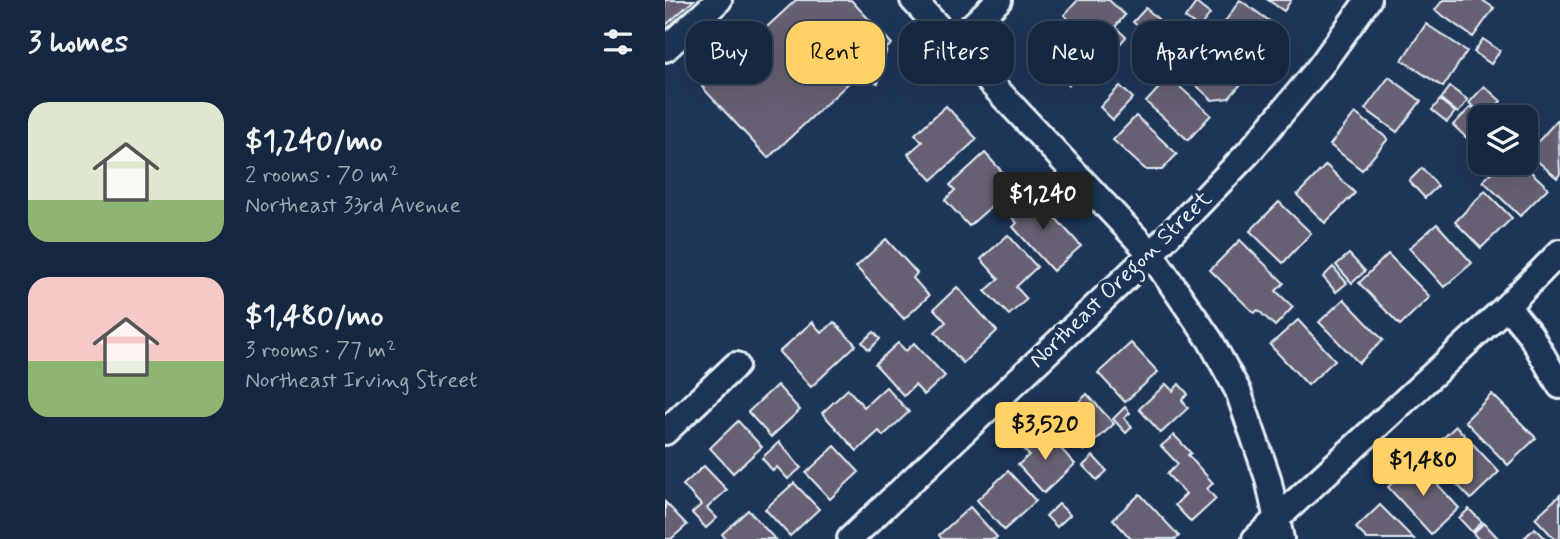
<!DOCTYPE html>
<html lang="en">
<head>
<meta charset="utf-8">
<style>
	body { margin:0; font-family:Mynerve,sans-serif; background:#1f3048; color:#f1f3f6; height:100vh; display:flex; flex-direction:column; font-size:26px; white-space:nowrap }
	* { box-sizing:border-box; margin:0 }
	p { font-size:23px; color:#9ea6b1 }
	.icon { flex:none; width:38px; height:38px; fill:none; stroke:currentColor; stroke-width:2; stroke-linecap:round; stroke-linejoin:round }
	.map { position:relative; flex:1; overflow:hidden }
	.side { display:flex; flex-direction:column; background:#162841; width:665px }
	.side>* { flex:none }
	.banner { position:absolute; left:21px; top:21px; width:665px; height:63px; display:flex; gap:14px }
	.controls { position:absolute; left:803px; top:105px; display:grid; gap:14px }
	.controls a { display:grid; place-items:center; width:70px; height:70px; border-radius:14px; background:#162841; box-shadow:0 7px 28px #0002,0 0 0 2px #35445a; font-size:35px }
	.price { position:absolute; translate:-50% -60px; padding:0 16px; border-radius:7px; background:#ffd166; color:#111; font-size:23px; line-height:46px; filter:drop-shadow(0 2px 4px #0008) }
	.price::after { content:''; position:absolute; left:50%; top:42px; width:21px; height:16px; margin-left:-10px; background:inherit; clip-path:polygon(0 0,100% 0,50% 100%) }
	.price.current { background:#222; color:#fff }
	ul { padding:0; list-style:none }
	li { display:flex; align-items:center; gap:21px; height:175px; padding:0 28px }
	li span { display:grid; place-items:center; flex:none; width:196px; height:140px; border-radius:21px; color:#555 }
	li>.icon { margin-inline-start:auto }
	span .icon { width:84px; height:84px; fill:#fffc; stroke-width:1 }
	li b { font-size:30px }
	h2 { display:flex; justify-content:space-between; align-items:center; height:84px; padding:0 28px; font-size:30px }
	.chip { padding:0 24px; border-radius:21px; background:#162841; box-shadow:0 7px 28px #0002,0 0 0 2px #35445a; font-size:24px; line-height:63px }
	.chip.current { background:#ffd166; color:#111 }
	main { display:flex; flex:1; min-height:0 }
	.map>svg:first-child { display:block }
</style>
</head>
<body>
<main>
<section class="side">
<h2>3 homes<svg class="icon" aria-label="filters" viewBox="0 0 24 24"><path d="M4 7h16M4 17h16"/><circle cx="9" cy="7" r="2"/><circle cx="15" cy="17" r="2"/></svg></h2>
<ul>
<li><span style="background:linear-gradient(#dfe7d0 70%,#8fb573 0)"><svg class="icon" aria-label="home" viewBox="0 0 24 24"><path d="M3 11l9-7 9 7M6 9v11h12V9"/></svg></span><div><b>$1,240/mo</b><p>2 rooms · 70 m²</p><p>Northeast 33rd Avenue</p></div></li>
<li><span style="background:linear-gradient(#f6c9c9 60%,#8fb573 0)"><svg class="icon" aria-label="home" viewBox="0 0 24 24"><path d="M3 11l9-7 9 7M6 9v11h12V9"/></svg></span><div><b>$1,480/mo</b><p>3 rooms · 77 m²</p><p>Northeast Irving Street</p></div></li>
</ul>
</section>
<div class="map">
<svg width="895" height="539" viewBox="0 0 895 539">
	<rect width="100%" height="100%" fill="#1d3557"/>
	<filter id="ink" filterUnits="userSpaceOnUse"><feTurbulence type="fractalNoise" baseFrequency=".0143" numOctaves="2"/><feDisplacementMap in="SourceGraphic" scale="14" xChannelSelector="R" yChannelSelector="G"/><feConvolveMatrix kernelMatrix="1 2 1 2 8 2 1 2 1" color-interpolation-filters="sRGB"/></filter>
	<g filter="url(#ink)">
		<g fill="#666172" stroke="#e8f1f8" stroke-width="2">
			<polygon points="0,0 29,0 0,26"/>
			<polygon points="131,0 186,0 227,44 222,48 213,83 190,77 103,158 37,87"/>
			<polygon points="413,0 444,0 460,15 450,27 461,37 444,56 399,15"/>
			<polygon points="575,0 613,27 588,62 550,36"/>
			<polygon points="603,0 626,0 619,11"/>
			<polygon points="778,0 817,0 829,8 808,37 770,10"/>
			<polygon points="531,3 545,14 534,28 520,18"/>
			<polygon points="481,8 494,20 481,33 468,22"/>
			<polygon points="761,24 802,51 778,87 737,60"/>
			<polygon points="389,28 426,62 404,85 368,51"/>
			<polygon points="818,39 835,51 826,64 809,52"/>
			<polygon points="549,45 583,76 564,98 547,100 521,76"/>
			<polygon points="491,47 503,57 495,66 483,57"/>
			<polygon points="504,77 546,115 523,140 481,102"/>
			<polygon points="724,77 756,101 732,132 700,109"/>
			<polygon points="455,86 468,98 448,120 435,107"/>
			<polygon points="819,86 836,101 822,117 804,103"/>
			<polygon points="785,87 803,100 793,113 776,99"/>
			<polygon points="775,100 790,112 782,122 767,110"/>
			<polygon points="281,106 312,139 267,180 243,154 257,142 250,134"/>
			<polygon points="806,107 816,117 816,132 806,142 788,125"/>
			<polygon points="690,113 723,139 697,170 665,145"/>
			<polygon points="471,116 512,154 497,170 481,170 448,140"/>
			<polygon points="893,119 895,174 892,178 863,153"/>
			<polygon points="320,153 340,175 328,187 337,197 304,226 280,200 290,190 285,185"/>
			<polygon points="837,163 857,163 883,188 855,216 818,181"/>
			<polygon points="661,165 690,193 660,223 632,195"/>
			<polygon points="757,168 773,186 760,198 744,181"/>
			<polygon points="366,191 416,246 388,271 348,227 352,223 343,213"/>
			<polygon points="820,191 847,218 816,248 790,222"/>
			<polygon points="614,202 646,233 618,263 585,231"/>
			<polygon points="772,224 807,263 779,287 744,248"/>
			<polygon points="343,235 372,267 351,287 362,299 344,315 320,291 334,279 316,259"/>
			<polygon points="221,239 252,273 248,278 264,296 239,319 191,267"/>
			<polygon points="575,240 619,283 611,291 628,307 610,326 593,310 589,313 545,270"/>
			<polygon points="684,254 700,271 687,283 671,265"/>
			<polygon points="723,254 765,297 735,325 694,283"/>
			<polygon points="668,267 682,283 671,292 658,277"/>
			<polygon points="292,287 332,331 298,363 270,332 281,322 269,309"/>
			<polygon points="679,299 718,340 694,363 654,322"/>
			<polygon points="633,320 670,360 643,385 605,345"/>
			<polygon points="147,322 157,333 169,322 191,345 146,387 114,352"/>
			<polygon points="209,332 215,339 204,350 197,342"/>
			<polygon points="233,343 241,351 249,343 280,376 259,395 250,385 239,396 210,364"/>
			<polygon points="466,343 493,372 460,402 433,373"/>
			<polygon points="501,384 508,391 514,384 523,394 517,400 523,408 496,433 474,409"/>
			<polygon points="112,385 135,410 106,437 83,412"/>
			<polygon points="221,387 244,412 218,436 214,431 192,451 157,413 183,389 199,407"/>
			<polygon points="422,394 449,424 419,451 392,422"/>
			<polygon points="827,394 871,438 843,465 800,421"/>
			<polygon points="460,407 465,413 459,418 467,427 461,433 448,419"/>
			<polygon points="73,421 97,447 68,473 45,448"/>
			<polygon points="791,426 834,472 806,499 762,453"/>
			<polygon points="379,430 410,464 379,493 353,465 364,455 358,449"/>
			<polygon points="509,435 526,453 523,455 548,483 542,489 551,499 526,522 510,505 521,494 502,474 513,464 496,446"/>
			<polygon points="114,442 136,468 123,479 112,467 108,471 97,458"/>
			<polygon points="170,446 194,472 165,499 141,473"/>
			<polygon points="428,456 442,471 432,480 418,466"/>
			<polygon points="751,461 794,508 766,534 723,487"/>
			<polygon points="39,466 62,490 42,508 52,518 41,528 27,513 36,505 18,485"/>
			<polygon points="343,471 371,501 339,530 312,500"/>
			<polygon points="129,483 154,509 125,536 100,509"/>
			<polygon points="475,494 514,536 511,539 466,539 448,519"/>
			<polygon points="895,495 895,539 890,539 870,518"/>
			<polygon points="0,502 22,525 6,539 0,539"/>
			<polygon points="394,504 405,515 392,527 381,516"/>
			<polygon points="715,505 749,539 702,539 691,528"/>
			<polygon points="305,507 332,537 330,539 277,539 274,535"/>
			<polygon points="804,509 817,522 807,532 794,518"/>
			<polygon points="83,510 110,539 61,539 57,534"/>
			<polygon points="819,523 833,538 832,539 813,539 808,533"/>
			<polygon points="870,528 881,539 858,539"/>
		</g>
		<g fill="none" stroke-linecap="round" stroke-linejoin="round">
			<defs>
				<g id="minor">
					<polyline points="248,0 486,254 545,340 573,391 603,478 616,539"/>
					<polyline points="289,43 334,0"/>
					<polyline points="0,49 54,0"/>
					<polyline points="842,306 865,334 895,386"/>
					<polyline points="0,432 71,365"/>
					<polyline points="185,539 486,254 584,152 654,68 703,0"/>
					<polyline points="590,539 842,306 895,252"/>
				</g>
			</defs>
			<use href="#minor" stroke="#e8f1f8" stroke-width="30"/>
			<use href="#minor" stroke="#1d3557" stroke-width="24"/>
		</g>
	</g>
	<g text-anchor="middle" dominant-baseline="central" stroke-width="7" stroke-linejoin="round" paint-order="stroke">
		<g font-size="23" fill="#e8f1f8" stroke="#1d3557">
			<text transform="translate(456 280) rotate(-44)">Northeast Oregon Street</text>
		</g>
	</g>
</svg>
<div class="controls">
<a><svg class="icon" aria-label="layers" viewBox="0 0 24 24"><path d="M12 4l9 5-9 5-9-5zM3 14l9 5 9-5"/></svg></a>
</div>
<b class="price current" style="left:378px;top:232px">$1,240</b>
<b class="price" style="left:380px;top:462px">$3,520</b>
<b class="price" style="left:758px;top:498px">$1,480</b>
<div class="banner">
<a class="chip">Buy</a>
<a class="chip current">Rent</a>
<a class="chip">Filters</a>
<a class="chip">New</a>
<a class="chip">Apartment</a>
</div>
</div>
</main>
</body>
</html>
